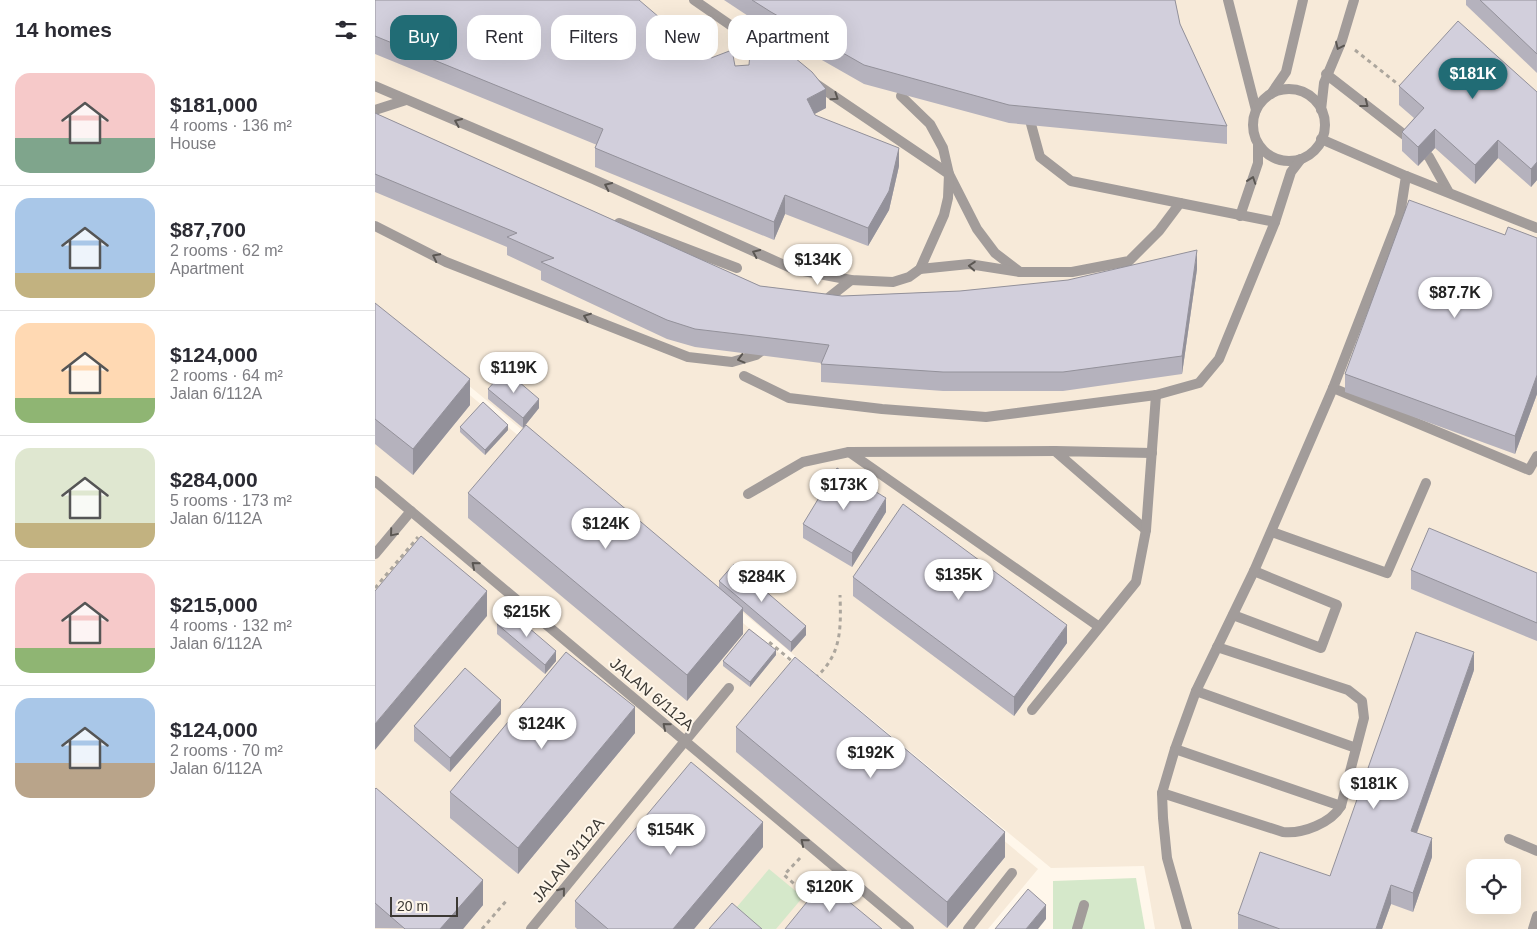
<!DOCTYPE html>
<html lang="en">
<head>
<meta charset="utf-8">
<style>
	body { margin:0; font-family:Helvetica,sans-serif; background:#f2f2f3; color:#2b2b33; height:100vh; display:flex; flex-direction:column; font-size:19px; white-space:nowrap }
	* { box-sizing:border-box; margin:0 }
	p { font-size:16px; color:#7c7c81 }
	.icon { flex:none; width:28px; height:28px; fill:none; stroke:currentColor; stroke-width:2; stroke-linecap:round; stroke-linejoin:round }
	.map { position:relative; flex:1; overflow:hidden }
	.details { display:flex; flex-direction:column; background:#fff; width:375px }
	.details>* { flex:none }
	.guide { position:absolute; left:15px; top:15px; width:475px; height:45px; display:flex; gap:10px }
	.controls { position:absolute; left:1091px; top:859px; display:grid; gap:10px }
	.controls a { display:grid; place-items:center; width:55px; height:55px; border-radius:10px; background:#fff; box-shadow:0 5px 20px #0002; font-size:25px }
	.scale { position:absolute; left:15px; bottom:12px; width:68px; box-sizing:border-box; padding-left:5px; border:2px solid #3c3934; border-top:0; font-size:14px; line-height:18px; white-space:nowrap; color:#3c3934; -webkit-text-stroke:4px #fff7eb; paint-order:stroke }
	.price { position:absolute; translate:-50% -42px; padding:0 11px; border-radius:18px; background:#fff; color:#222; font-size:16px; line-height:32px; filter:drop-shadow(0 1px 2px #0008) }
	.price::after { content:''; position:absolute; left:50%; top:30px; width:15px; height:11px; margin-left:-8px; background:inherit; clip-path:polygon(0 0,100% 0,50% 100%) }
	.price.on { background:#216c75; color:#fff }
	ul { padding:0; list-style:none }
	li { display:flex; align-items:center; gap:15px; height:125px; padding:0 15px }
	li+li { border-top:1px solid #e1e1e2 }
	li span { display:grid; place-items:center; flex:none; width:140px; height:100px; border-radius:15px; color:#555 }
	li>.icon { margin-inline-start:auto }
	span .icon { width:60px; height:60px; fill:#fffc; stroke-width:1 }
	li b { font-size:21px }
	h2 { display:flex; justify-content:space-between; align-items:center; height:60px; padding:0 15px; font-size:21px }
	.pill { padding:0 18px; border-radius:15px; background:#fff; box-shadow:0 5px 20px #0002; font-size:18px; line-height:45px }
	.pill.on { background:#216c75; color:#fff }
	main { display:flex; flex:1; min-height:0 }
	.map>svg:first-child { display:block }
</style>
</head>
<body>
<main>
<section class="details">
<h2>14 homes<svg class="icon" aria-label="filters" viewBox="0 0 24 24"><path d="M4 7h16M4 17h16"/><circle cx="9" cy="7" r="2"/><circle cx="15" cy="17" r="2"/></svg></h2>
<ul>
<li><span style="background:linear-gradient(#f6c9c9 65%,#7fa58c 0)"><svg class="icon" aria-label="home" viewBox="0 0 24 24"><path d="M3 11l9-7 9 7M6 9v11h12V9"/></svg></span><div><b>$181,000</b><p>4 rooms · 136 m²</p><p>House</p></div></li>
<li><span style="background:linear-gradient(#a9c7e8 75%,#c2b280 0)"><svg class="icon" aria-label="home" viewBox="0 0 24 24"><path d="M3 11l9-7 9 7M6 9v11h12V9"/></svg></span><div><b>$87,700</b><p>2 rooms · 62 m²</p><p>Apartment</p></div></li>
<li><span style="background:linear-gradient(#ffd9b3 75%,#8fb573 0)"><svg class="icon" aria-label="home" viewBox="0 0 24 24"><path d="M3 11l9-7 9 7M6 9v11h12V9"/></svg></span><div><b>$124,000</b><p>2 rooms · 64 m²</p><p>Jalan 6/112A</p></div></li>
<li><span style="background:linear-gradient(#dfe7d0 75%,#c2b280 0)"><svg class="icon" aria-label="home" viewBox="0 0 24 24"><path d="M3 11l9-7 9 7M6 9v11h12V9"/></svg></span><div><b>$284,000</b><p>5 rooms · 173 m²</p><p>Jalan 6/112A</p></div></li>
<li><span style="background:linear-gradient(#f6c9c9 75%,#8fb573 0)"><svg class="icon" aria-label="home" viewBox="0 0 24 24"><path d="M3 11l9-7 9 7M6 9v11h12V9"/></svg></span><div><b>$215,000</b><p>4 rooms · 132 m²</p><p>Jalan 6/112A</p></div></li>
<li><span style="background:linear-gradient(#a9c7e8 65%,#b9a48a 0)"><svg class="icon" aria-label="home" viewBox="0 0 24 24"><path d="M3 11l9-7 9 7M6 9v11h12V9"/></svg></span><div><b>$124,000</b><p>2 rooms · 70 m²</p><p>Jalan 6/112A</p></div></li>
</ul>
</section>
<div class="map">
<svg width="1162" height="929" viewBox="0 0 1162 929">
	<rect width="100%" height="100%" fill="#fff7eb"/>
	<g fill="#f7ead9" fill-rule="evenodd">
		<path d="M 0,0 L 1162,0 L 1162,929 L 780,929 L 769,866 L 676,868 L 0,308 ZM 1100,868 L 1138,868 L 1138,905 L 1100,905 Z"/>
		<polygon points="0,316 663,869 613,929 0,929"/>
	</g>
	<g fill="#d5e8ca">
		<polygon points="394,869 428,897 401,929 387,929 361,908"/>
		<polygon points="761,878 770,929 678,929 678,881"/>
	</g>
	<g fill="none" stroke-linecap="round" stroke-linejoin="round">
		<g stroke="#aca69d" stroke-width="3" stroke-dasharray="4 4" stroke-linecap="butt">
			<polyline points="980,50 1024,85"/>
			<polyline points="0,588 43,537"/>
			<polyline points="389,646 393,641 418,662"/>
			<path d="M 440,678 C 467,655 466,628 465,595"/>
			<polyline points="425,858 409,875 438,900"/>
			<polyline points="107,929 132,900"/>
		</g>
		<g stroke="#a29c9a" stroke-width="10">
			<polyline points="319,0 394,52"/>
			<polyline points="853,0 881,110"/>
			<polyline points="951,74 1036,140 1054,157 1073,191"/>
			<polyline points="441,84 574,174 602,229 620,253 645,272"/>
			<polyline points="0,86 218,179 418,269 476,280 518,282 534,277 545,269 569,215 573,198 574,174 568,148 555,124 526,96"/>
			<circle cx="914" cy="125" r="36"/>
			<polyline points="896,94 911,72 928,0"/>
			<polyline points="0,110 31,100"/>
			<polyline points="946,110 949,83 967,40 979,0"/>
			<polyline points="653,113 665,157 696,181 805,203"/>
			<polyline points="946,139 1031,176 1162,228"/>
			<polyline points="865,216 883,163 883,144"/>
			<polyline points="244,223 362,268"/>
			<polyline points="0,226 71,262 313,357 357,362 381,355 393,346"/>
			<polyline points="545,269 594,264 645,272 697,272 754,261 784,231 805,203 900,222"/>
			<polyline points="447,303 476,280"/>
			<polyline points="369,376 414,398 507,409 611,417 781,395 824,383 844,359 900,222 916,172 926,159"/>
			<polyline points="958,388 1154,470 1162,456"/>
			<polyline points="474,452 723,626"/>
			<polyline points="373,494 428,462 474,452 680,451"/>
			<polyline points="771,530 680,451 777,453"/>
			<polyline points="897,532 1012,573 1051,483"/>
			<polyline points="858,615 946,648 962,605 879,571"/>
			<polyline points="821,691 981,748"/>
			<polyline points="657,710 761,582 771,530 781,395"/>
			<polyline points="310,741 354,688"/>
			<polyline points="800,749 966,806"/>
			<path d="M 787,793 L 908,832 C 928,834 956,823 966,806 L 989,718 L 987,701 L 973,690 L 842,647"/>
			<polyline points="1134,839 1162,851"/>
			<polyline points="593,929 637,873"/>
			<polyline points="702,929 709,905"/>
			<polyline points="812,929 792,858 788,818 787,793 800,749 821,691 879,571 958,388 1025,215 1031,176"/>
			<polyline points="1158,929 1162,916"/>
		</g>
		<g stroke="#a29c9a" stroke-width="10">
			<polyline points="0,481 534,929"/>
			<polyline points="0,554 36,511"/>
			<polyline points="156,929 310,741"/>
		</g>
	</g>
	<g fill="#b5b2bd">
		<polygon points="0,0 305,35 336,58 360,66 451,108 439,114 440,115 524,166 514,210 493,246 410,214 399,240 220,167 220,148 222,145 0,54"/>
		<polygon points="349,0 800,0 805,24 852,126 852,144 634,123 489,84 396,31"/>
		<polygon points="1091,0 1162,0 1162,73 1091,5"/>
		<polygon points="1024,86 1162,92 1162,180 1156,187 1123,158 1100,184 1060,148 1043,166 1027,151 1027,132 1039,118 1024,105"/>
		<polygon points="0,113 385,286 467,296 585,291 822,269 807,374 688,391 568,391 446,382 446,363 320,347 292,339 166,280 166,271 132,255 132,247 0,192"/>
		<polygon points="1130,235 1162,238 1162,394 1140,454 970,392 970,374"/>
		<polygon points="0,303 95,405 38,475 0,444"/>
		<polygon points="113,389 164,408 148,428 113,399"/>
		<polygon points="85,427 133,430 110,455 85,432"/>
		<polygon points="93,493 344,588 344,581 431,635 416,652 368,611 368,634 312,701 93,518"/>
		<polygon points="511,512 477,567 428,538 428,524"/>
		<polygon points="1036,570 1162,573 1162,641 1036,589"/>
		<polygon points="478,577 692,643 639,716 478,596"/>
		<polygon points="122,624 181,661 170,674 122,634"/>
		<polygon points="401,655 375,687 348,666 348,661"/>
		<polygon points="1099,670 1042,833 1057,857 1038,912 1016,904 1007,929 863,929 863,914 955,876"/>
		<polygon points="126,714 75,772 39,741 39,726"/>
		<polygon points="361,727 630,857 572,928 361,752"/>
		<polygon points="260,733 143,874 75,818 75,792"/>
		<polygon points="0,789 108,905 88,929 0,928"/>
		<polygon points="388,847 319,929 202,929 200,927 200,901"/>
	</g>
	<g fill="#93919a">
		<polygon points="451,89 451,108 432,118 432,99"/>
		<polygon points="1060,129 1060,148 1043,166 1043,147"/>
		<polygon points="1123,140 1123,158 1100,184 1100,165"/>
		<polygon points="524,148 524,166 514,210 493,246 493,228"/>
		<polygon points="1162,162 1162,180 1156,187 1156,169"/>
		<polygon points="410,195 410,214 399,240 399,222"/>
		<polygon points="822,250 822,269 807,374 807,356"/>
		<polygon points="1162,375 1162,394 1140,454 1140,436"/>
		<polygon points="95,379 95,405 38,475 38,449"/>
		<polygon points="164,399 164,408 148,428 148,418"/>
		<polygon points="133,425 133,430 110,455 110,450"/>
		<polygon points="511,498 511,512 477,567 477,553"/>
		<polygon points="112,591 112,616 0,750 0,724"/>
		<polygon points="368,608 368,634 312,701 312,675"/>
		<polygon points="692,625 692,643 639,716 639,697"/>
		<polygon points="431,626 431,635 416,652 416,642"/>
		<polygon points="401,650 401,655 375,687 375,682"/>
		<polygon points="181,651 181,661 170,674 170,665"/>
		<polygon points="1099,652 1099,670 1036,849 1036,831"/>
		<polygon points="126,700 126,714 75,772 75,758"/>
		<polygon points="260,707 260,733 143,874 143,848"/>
		<polygon points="388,822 388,847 319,929 298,929"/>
		<polygon points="630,832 630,857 572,928 572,902"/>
		<polygon points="1057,838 1057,857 1038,912 1038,893"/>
		<polygon points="108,880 108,905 88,929 65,929"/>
		<polygon points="1016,885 1016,904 1007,929 1001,929"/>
		<polygon points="671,905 671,919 663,929 651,929"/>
	</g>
	<g fill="#d2cfdc" stroke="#93919a">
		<polygon points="0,0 264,0 305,35 320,27 336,58 357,50 360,66 374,65 376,42 399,48 420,58 437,72 451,89 432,99 440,115 524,148 514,191 493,228 410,195 399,222 220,148 228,129 0,36"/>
		<polygon points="377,0 800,0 805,24 852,126 634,105 489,65 396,12"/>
		<polygon points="1105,0 1162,0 1162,54"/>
		<polygon points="1083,21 1162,92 1162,162 1156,169 1123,140 1100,165 1060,129 1043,147 1027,132 1049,108 1024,86"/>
		<polygon points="0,113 385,286 467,296 585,291 693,280 822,250 807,356 688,372 568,372 446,364 454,345 320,329 292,320 166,262 179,258 132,237 142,233 0,174"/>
		<polygon points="1034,200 1130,235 1133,227 1162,238 1162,375 1140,436 970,374"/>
		<polygon points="0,303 95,379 38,449 0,419"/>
		<polygon points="130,370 164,399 148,418 113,389"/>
		<polygon points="108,402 133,425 110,450 85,427"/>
		<polygon points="151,425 368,608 312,675 93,493"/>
		<polygon points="462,468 511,498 477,553 428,524"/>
		<polygon points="528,504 692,625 639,697 478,577"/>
		<polygon points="1054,528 1162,573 1162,623 1036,570"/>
		<polygon points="46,536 112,591 0,724 0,591"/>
		<polygon points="359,564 431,626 416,642 344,581"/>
		<polygon points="133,610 181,651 170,665 122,624"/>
		<polygon points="374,629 401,650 375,682 348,661"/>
		<polygon points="1041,632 1099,652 1036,831 1057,838 1038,893 1016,885 1001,929 905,929 863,914 885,852 955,876"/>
		<polygon points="191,652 260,707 143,848 75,792"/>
		<polygon points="420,657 630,832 572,902 361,727"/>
		<polygon points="90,668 126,700 75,758 39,726"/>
		<polygon points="316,762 388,822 298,929 233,929 200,901"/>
		<polygon points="1,788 108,880 65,929 30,929 0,903 0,789"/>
		<polygon points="449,881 507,929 410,929"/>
		<polygon points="653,889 671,905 651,929 620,929"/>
		<polygon points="357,903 387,929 334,929"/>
	</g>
	<defs><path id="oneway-chevron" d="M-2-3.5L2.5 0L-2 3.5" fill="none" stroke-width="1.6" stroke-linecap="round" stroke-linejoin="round" transform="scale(1.25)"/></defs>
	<g stroke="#5b5753">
		<use href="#oneway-chevron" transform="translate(964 46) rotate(115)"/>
		<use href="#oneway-chevron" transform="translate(460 97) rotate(34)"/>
		<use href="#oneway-chevron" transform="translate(990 104) rotate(38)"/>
		<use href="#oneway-chevron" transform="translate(83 122) rotate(-157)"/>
		<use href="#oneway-chevron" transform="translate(877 180) rotate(-71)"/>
		<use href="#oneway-chevron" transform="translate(233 186) rotate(-155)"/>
		<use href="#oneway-chevron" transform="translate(381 253) rotate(-155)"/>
		<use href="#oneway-chevron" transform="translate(61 257) rotate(-153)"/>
		<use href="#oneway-chevron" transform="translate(597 266) rotate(-176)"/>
		<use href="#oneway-chevron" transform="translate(212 317) rotate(-159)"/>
		<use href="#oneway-chevron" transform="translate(366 359) rotate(165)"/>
		<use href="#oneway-chevron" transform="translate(18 533) rotate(130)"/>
		<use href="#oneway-chevron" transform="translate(100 565) rotate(-140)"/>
		<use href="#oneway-chevron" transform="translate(291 726) rotate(-140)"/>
		<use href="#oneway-chevron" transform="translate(429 842) rotate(-140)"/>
		<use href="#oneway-chevron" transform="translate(187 891) rotate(-51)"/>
	</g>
	<g text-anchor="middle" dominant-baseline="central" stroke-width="4" stroke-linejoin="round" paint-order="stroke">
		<g font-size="16" fill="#3c3934" stroke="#fff7eb">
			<text transform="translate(277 694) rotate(40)">JALAN 6/112A</text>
			<text transform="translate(193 860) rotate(-51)">JALAN 3/112A</text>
		</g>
	</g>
</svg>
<div class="controls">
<a><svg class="icon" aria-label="locate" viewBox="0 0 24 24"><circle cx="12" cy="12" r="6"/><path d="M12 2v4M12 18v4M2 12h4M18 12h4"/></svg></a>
</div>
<div class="scale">20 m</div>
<b class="price on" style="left:1098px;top:100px">$181K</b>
<b class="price" style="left:443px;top:286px">$134K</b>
<b class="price" style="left:1080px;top:319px">$87.7K</b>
<b class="price" style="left:139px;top:394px">$119K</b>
<b class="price" style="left:469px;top:511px">$173K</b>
<b class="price" style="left:231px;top:550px">$124K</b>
<b class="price" style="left:584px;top:601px">$135K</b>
<b class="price" style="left:387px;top:603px">$284K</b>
<b class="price" style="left:152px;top:638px">$215K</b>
<b class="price" style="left:167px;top:750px">$124K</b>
<b class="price" style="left:496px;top:779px">$192K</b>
<b class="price" style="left:999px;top:810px">$181K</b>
<b class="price" style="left:296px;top:856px">$154K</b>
<b class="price" style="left:455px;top:913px">$120K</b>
<div class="guide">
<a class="pill on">Buy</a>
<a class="pill">Rent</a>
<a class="pill">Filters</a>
<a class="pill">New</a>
<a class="pill">Apartment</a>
</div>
</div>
</main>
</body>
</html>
